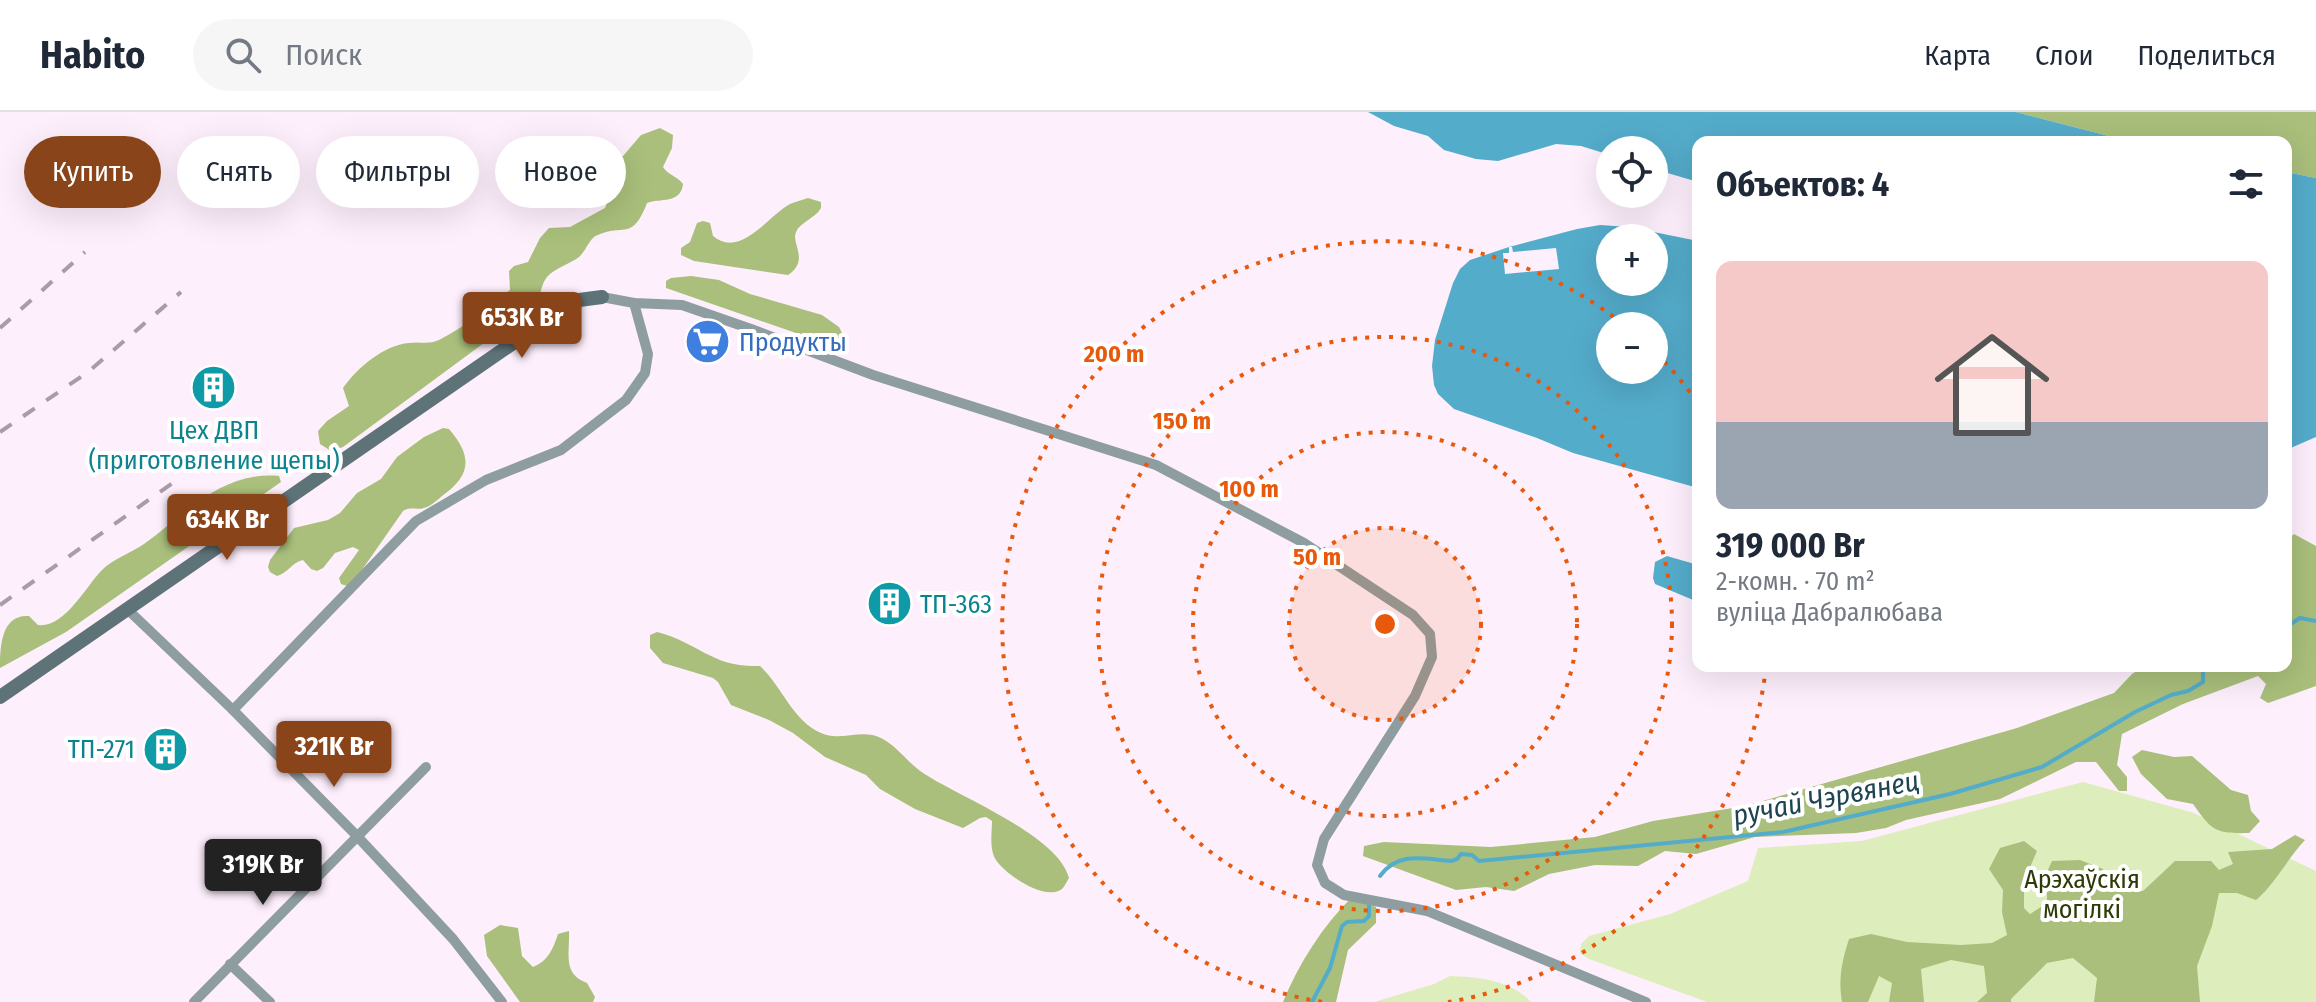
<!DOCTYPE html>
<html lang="ru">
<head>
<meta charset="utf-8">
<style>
	body { margin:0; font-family:"Fira Sans Condensed",sans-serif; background:#f6f6f7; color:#1f2937; height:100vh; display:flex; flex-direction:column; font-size:30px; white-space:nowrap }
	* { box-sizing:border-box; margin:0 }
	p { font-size:26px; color:#747a83 }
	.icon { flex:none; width:44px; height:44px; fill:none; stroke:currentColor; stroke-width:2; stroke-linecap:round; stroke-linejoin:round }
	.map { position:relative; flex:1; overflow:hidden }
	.panel { position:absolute; left:1692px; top:24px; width:600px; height:536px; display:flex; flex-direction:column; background:#fff; border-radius:16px; box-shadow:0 8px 32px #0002 }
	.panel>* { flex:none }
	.top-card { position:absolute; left:24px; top:24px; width:760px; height:72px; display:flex; gap:16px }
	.tools { position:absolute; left:1596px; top:24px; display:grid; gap:16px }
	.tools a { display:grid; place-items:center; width:72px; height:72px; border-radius:50%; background:#fff; box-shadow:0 8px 32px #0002; font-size:40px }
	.price { position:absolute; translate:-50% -68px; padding:0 18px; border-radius:8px; background:#89441a; color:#fff; font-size:26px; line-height:52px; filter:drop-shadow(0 2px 4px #0008) }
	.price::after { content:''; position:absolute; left:50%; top:48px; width:24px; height:18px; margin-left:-12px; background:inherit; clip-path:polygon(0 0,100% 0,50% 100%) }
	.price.on { background:#222; color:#fff }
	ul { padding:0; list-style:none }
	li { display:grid; align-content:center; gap:16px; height:424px; padding:0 24px }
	li span { display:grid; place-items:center; height:248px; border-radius:16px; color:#555 }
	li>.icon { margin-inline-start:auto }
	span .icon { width:144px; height:144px; fill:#fffc; stroke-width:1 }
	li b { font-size:34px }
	h2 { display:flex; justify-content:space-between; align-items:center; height:96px; padding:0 24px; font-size:34px }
	.pill { padding:0 28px; border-radius:36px; background:#fff; box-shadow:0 8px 32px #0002; font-size:28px; line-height:72px }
	.pill.on { background:#89441a; color:#fff }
	header { display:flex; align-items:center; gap:48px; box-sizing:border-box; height:112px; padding:0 40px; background:#fff; border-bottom:2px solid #e0e1e3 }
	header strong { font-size:38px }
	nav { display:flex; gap:44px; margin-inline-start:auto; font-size:28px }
	.search { width:560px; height:72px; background:#f6f6f7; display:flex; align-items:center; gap:20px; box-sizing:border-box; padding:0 28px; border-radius:44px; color:#747a83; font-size:30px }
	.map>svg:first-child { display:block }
</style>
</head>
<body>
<header>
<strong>Habito</strong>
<div class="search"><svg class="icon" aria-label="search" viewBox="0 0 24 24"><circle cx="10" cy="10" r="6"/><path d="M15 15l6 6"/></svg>Поиск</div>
<nav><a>Карта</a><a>Слои</a><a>Поделиться</a></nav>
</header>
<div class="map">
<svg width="2316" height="890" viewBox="0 0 2316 890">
	<rect width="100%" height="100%" fill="#feeffc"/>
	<g fill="#ddeebc">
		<polygon points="2083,670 2194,701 2316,759 2316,890 1707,890 1589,847 1580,841 1581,832 1589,824 1670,802 1748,769 1758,736 1862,729"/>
		<path d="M 1450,864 C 1478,865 1511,868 1531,890 L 1374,890 L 1434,872 Z"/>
	</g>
	<g fill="#a9bf7b">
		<polygon points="2016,0 2316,0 2316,66 2286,60 2286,30 2132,30"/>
		<path d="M 660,16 L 673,23 L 672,36 L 663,55 C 668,63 677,64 683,72 C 681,92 660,86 647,91 C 631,132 623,109 594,125 C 588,130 585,140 579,145 C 570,152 555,156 547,165 C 538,177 544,185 530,197 L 343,335 L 331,339 L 320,332 L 318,319 L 327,309 L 349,294 L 343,276 C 357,256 384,233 409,231 C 420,229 428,233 439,228 C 465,215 487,196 510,178 L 509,159 L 514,154 L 528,150 L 540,126 L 549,116 L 570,115 L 605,96 L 610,83 C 601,63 596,49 623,44 L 641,23 Z"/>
		<path d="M 808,86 L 821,90 L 821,96 C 816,106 800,110 796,120 C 791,132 810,148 788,163 L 694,149 L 681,143 L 681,136 L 690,130 L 697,111 L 703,109 L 710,111 L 713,124 C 740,147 768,104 790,92 C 795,90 802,88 808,86 Z"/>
		<polygon points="691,164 719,168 750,182 822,203 839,215 842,221 841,227 831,231 796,221 666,176 666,169 671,166"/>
		<path d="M 443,316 L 449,317 C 473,345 471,363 442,384 C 437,388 432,393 427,395 C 418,399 410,394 403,399 L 357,465 L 347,474 L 341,472 L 339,466 L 359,438 L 353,435 L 335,441 L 323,456 L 317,459 L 311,457 L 303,448 C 292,450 288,461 277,464 L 270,460 L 268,455 L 270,448 L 294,416 L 328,408 L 340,401 L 357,381 L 381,367 L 397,345 L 424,325 Z"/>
		<path d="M 279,364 L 281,370 L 66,520 L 0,556 C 0,535 1,502 29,504 L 38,513 C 65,516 86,474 102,458 C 113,447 131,441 144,432 C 187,401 221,359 279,364 Z"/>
		<polygon points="2294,422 2316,434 2316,574 2268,591 2260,586 2266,572 2258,564 2183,592 2122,622 2117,653 2127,665 2127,679 2119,679 2096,650 2076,650 2000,687 1906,708 1886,716 1856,721 1755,725 1696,742 1665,739 1638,754 1595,753 1549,762 1514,779 1486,775 1456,778 1363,744 1364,734 1384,730 1491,735 1595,725 1653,709 1745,694 2017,616 2114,581 2132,562 2145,554 2286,554 2286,429"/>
		<path d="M 657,520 C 698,530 712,556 760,554 C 782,574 792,608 821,621 C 840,630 862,616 881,626 C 897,634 908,651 923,661 C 959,685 1058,723 1069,766 C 1067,769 1065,774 1062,777 C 1045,790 1005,762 996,748 C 989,737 992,721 992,709 L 986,705 L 980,706 L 963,716 L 915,697 L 880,677 L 866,663 L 825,645 L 793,621 L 769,608 L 731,593 L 718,570 L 713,566 L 663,551 L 650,536 L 650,523 Z"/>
		<path d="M 2142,638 L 2174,645 L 2192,644 L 2231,678 L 2248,683 L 2251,699 L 2260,709 L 2249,721 C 2216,722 2212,719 2193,692 L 2167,687 L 2141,662 L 2132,645 Z"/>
		<path d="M 2295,723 L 2305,728 C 2287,747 2276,771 2256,788 L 2237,781 L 2219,781 L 2212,814 L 2197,854 L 2200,890 L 2094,890 L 2097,866 L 2073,846 L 2047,851 L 2011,887 L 2011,890 L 1977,890 L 1987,881 L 1984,854 L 1951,848 L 1921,857 L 1924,890 L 1889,890 L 1892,871 L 1879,864 L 1868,890 L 1842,890 C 1838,867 1842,849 1849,827 L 1871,822 L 1907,830 L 1961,833 L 1992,831 L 2007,823 L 2002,800 L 2003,778 L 1989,757 L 2000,736 L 2024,729 L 2037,739 L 2024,769 L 2024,796 L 2030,802 L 2047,791 L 2047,760 L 2052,749 L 2080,748 L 2103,757 L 2112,779 L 2143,779 L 2175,749 L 2211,749 L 2219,758 L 2233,752 L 2228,740 L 2272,737 Z"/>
		<path d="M 1352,785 L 1376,795 L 1376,811 L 1348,838 L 1336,890 L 1283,890 C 1299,851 1322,815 1352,785 Z"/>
		<path d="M 500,813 L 518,816 L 522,844 L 533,855 C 548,849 553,837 558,822 L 569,819 C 570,841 562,862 587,871 L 595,885 L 593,890 L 520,890 L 487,844 L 484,823 Z"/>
	</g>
	<g fill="#54accb" fill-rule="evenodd">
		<polygon points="1368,0 2016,0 2132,30 1698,30 1698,70 1654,57 1654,38 1610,38 1610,43 1581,34 1556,32 1498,49 1476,47 1444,38 1428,24 1394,14"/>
		<polygon points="2286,60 2316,66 2316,325 2286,338"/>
		<path d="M 1600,113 L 1629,115 L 1698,129 L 1698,376 L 1573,341 L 1537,326 L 1454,297 L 1438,282 L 1434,273 L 1432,254 L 1435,228 L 1453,171 L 1460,157 L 1470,148 L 1509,135 L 1577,117 ZM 1610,126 L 1654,126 L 1654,170 L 1610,170 ZM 1610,214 L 1654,214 L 1654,258 L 1610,258 Z"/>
		<polygon points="1667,444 1698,453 1698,490 1655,472 1653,466 1655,450"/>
	</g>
	<polygon fill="#feeffc" points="1509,135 1512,135 1513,140 1556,136 1559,157 1505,162 1503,141 1509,141"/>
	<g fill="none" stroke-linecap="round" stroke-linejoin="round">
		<g stroke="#54accb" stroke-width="4">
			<polyline points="2286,515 2300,506 2316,509"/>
			<path d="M 1380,764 C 1398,739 1424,747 1451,749 L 1457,747 L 1461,742 L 1472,743 L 1479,749 L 1783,720 L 1950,682 L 2042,655 L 2135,600 L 2171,583 L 2188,579 L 2203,570 L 2203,554"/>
			<polyline points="1312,890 1330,856 1342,814 1347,810 1364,809 1369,804 1369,791"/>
		</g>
		<g stroke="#8e9da0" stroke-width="10">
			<polyline points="602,185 634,191 682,193 751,217 873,263 1156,353 1304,431 1413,503 1430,522 1432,545 1415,584 1324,727 1317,753 1325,771 1344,783 1427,799 1646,890"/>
			<polyline points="126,496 233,598 356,723 453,827 502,890"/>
			<polyline points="233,598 416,409 486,368 561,338 626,288 645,261 648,242 634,191"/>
			<polyline points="230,852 270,890"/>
			<polyline points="194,890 426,655"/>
		</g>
		<polyline stroke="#5e7378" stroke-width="14" points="0,585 555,202 579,188 602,185"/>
		<g stroke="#a89ca7" stroke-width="4" stroke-dasharray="14 14" stroke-linecap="butt">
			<polyline points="0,216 85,140"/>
			<polyline points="0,320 88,260 181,180"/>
			<polyline points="0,493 174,370"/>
		</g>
	</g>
	<circle cx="1385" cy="512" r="96" fill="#e8590c" fill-opacity=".12"/>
	<g fill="none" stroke="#e8590c" stroke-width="4" stroke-dasharray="4 8">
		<circle cx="1385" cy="512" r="96"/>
		<circle cx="1385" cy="512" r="192"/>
		<circle cx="1385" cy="512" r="287"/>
		<path d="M1766 555A383 383 0 0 1 1448 890M1322 890A383 383 0 1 1 1623 212M1656 241A383 383 0 0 1 1697 290"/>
	</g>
	<defs>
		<symbol id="supermarket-disc" viewBox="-11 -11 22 22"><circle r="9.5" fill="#3f7fe0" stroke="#fff"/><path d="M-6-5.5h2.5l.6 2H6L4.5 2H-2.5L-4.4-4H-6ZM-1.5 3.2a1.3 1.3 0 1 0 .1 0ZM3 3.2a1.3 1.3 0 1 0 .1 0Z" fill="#fff"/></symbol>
		<symbol id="building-disc" viewBox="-11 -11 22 22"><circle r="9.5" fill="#0f9aa8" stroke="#fff"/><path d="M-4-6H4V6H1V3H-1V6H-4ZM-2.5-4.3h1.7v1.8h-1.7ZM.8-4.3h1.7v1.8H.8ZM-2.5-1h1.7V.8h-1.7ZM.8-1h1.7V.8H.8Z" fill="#fff"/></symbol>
	</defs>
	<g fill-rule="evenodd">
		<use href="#supermarket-disc" x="682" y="204" width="51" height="51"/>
		<use href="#building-disc" x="188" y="250" width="51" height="51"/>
		<use href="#building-disc" x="864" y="466" width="51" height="51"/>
		<use href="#building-disc" x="140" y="612" width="51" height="51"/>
	</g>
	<g text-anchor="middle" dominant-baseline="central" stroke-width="8" stroke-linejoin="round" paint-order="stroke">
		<g font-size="26" fill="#366cbe" stroke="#fff" text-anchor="start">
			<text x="739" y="230">Продукты</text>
		</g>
		<g font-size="26" fill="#0d838f" stroke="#fff">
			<text x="214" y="318">Цех ДВП<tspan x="214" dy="30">(приготовление щепы)</tspan></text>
			<text x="920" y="492" text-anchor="start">ТП-363</text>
			<text x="135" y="637" text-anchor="end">ТП-271</text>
		</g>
		<g font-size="26" fill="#2e3b07" stroke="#fff">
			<text x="2082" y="767">Арэхаўскія<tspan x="2082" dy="30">могілкі</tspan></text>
		</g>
		<g font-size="28" font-style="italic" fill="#1d4452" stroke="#fff">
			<text transform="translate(1826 686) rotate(-11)">ручай Чэрвянец</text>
		</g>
	</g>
	<circle cx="1385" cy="512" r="12" fill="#e8590c" stroke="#fff" stroke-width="4"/>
	<g font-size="24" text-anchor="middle" font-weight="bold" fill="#e8590c" stroke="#fff" stroke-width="8" stroke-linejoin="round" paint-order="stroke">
		<text x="1114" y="250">200 m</text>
		<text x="1182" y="317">150 m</text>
		<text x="1249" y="385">100 m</text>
		<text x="1317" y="453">50 m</text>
	</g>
</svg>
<div class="tools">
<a><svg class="icon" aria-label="locate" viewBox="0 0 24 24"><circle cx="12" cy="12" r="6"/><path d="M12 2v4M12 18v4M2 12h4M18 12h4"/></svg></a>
<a>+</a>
<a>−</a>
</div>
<b class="price" style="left:522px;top:248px">653K Br</b>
<b class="price" style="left:227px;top:450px">634K Br</b>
<b class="price" style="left:334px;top:677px">321K Br</b>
<b class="price on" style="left:263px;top:795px">319K Br</b>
<div class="top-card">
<a class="pill on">Купить</a>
<a class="pill">Снять</a>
<a class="pill">Фильтры</a>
<a class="pill">Новое</a>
</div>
<section class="panel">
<h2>Объектов: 4<svg class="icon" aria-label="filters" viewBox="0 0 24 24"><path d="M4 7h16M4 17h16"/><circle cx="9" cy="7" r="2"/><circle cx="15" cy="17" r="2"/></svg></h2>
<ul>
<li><span style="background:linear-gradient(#f6c9c9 65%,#9aa5b1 0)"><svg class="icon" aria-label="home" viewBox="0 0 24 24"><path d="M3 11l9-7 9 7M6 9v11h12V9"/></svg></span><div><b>319 000 Br</b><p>2-комн. · 70 m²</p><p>вуліца Дабралюбава</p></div></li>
</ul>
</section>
</div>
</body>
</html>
